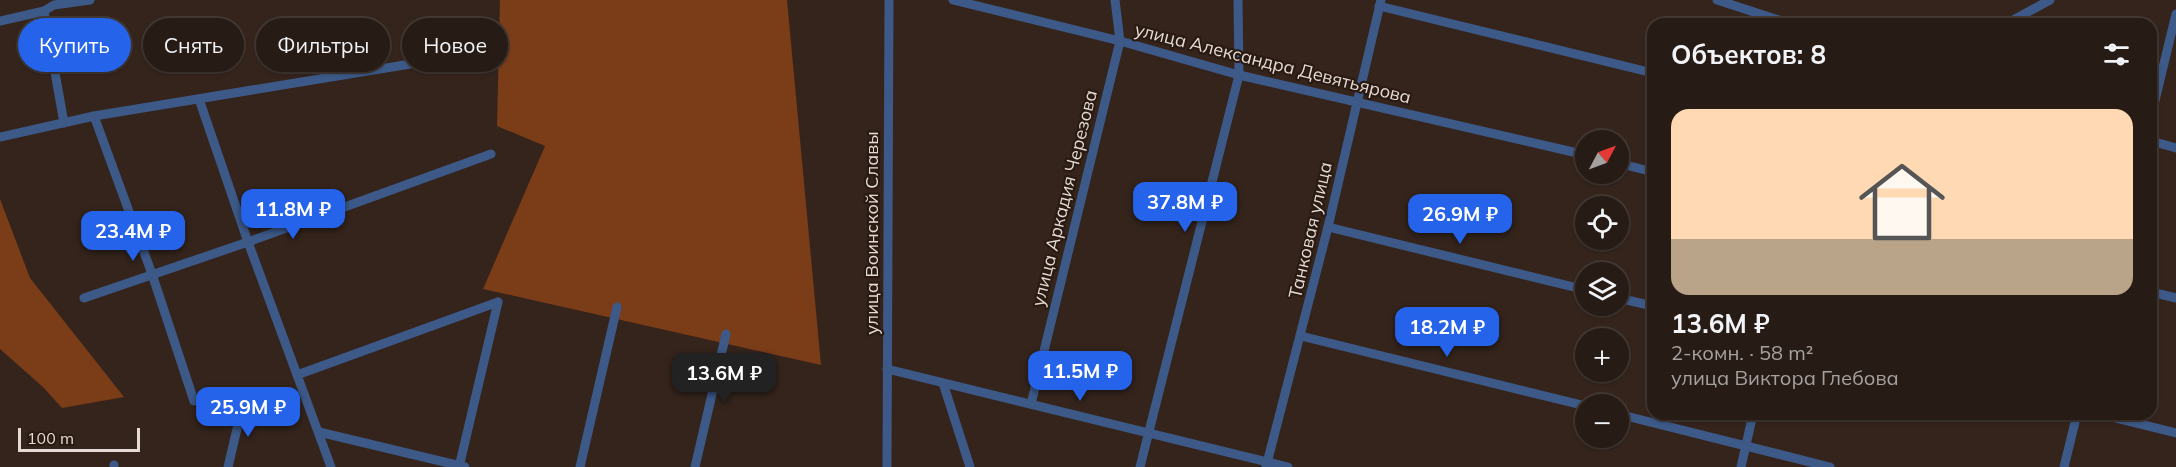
<!DOCTYPE html>
<html lang="ru">
<head>
<meta charset="utf-8">
<style>
	body { margin:0; font-family:Mulish,sans-serif; background:#2f241e; color:#f1f3f6; height:100vh; display:flex; flex-direction:column; font-size:22px; white-space:nowrap }
	* { box-sizing:border-box; margin:0 }
	p { font-size:20px; color:#a4a1a0 }
	.icon { flex:none; width:33px; height:33px; fill:none; stroke:currentColor; stroke-width:2; stroke-linecap:round; stroke-linejoin:round }
	.map { position:relative; flex:1; overflow:hidden }
	.details { position:absolute; left:1647px; top:18px; width:510px; height:402px; display:flex; flex-direction:column; background:#271b15; border-radius:18px; box-shadow:0 2px 4px #0004,0 0 0 2px #433934 }
	.details>* { flex:none }
	.top-card { position:absolute; left:18px; top:18px; width:570px; height:54px; display:flex; gap:12px }
	.needle { width:39px; rotate:49deg }
	.buttons { position:absolute; left:1575px; top:130px; display:grid; gap:12px }
	.buttons a { display:grid; place-items:center; width:54px; height:54px; border-radius:50%; background:#271b15; box-shadow:0 2px 4px #0004,0 0 0 2px #433934; font-size:30px }
	.scale { position:absolute; left:18px; bottom:15px; width:122px; box-sizing:border-box; padding-left:6px; border:3px solid #e5dad4; border-top:0; font-size:16px; line-height:21px; white-space:nowrap; color:#e5dad4; -webkit-text-stroke:4px #291a12; paint-order:stroke }
	.price { position:absolute; translate:-50% -51px; padding:0 14px; border-radius:12px; background:#2563eb; color:#fff; font-size:20px; line-height:39px; filter:drop-shadow(0 2px 3px #0008) }
	.price::after { content:''; position:absolute; left:50%; top:36px; width:18px; height:14px; margin-left:-9px; background:inherit; clip-path:polygon(0 0,100% 0,50% 100%) }
	.price.selected { background:#222; color:#fff }
	ul { padding:0; list-style:none }
	li { display:grid; align-content:center; gap:12px; height:318px; padding:0 24px }
	li span { display:grid; place-items:center; height:186px; border-radius:18px; color:#555 }
	li>.icon { margin-inline-start:auto }
	span .icon { width:108px; height:108px; fill:#fffc; stroke-width:1 }
	li b { font-size:26px }
	h2 { display:flex; justify-content:space-between; align-items:center; height:72px; padding:0 24px; font-size:26px }
	.pill { padding:0 21px; border-radius:27px; background:#271b15; box-shadow:0 2px 4px #0004,0 0 0 2px #433934; font-size:21px; line-height:54px }
	.pill.selected { background:#2563eb; color:#fff }
	.map>svg:first-child { display:block }
</style>
</head>
<body>
<div class="map">
<svg width="2176" height="467" viewBox="0 0 2176 467">
	<rect width="100%" height="100%" fill="#34241c"/>
	<g fill="#7b3c18">
		<polygon points="500,0 787,0 821,365 483,289 545,146 497,126"/>
		<polygon points="0,199 30,278 124,397 62,408 43,387 0,349"/>
	</g>
	<g fill="none" stroke-linecap="round" stroke-linejoin="round">
		<g stroke="#3c5988" stroke-width="9">
			<polyline points="953,0 1120,41 1239,75 1586,155"/>
			<polyline points="1717,0 1791,24"/>
			<polyline points="1379,6 1653,73"/>
			<polyline points="44,11 64,123"/>
			<polyline points="0,21 44,11 54,5 90,0"/>
			<polyline points="2006,24 2050,0"/>
			<polyline points="199,99 248,242 331,467"/>
			<polyline points="94,116 152,274 194,401"/>
			<polyline points="2151,117 2176,14"/>
			<polyline points="0,137 94,116 471,54"/>
			<polyline points="2151,141 2176,148"/>
			<polyline points="1618,163 1653,172"/>
			<polyline points="1328,227 1586,290"/>
			<polyline points="2151,292 2176,298"/>
			<polyline points="84,298 248,242 491,154"/>
			<polyline points="1618,298 1653,306"/>
			<polyline points="1301,336 1586,406"/>
			<polyline points="887,369 1288,467"/>
			<polyline points="297,375 498,302"/>
			<polyline points="943,383 970,467"/>
			<polyline points="1031,404 1120,41 1115,0"/>
			<polyline points="1618,414 1830,467"/>
			<polyline points="2099,414 2176,433"/>
			<polyline points="319,432 465,467"/>
			<polyline points="114,467 114,465"/>
			<polyline points="228,467 243,403"/>
			<polyline points="459,467 498,302"/>
			<polyline points="580,467 617,307"/>
			<polyline points="695,467 726,334"/>
			<polyline points="887,467 889,0"/>
			<polyline points="1140,467 1239,75 1238,0"/>
			<polyline points="1266,467 1328,227 1381,0"/>
			<polyline points="1741,467 1753,414"/>
			<polyline points="2064,467 2077,414"/>
		</g>
	</g>
	<g text-anchor="middle" dominant-baseline="central" stroke-width="4.5" stroke-linejoin="round" paint-order="stroke">
		<g font-size="18" fill="#e5dad4" stroke="#291a12">
			<text transform="translate(1273 63) rotate(14)">улица Александра Девятьярова</text>
			<text transform="translate(1064 198) rotate(-76)">улица Аркадия Черезова</text>
			<text transform="translate(1310 230) rotate(-77)">Танковая улица</text>
			<text transform="translate(871 233) rotate(-90)">улица Воинской Славы</text>
		</g>
	</g>
</svg>
<div class="buttons">
<a><svg class="needle" viewBox="-14 -14 28 28"><path d="M0-13l5 13h-10z" fill="#e53935"/><path d="M0 13l5-13h-10z" fill="#a4a1a0"/></svg></a>
<a><svg class="icon" aria-label="locate" viewBox="0 0 24 24"><circle cx="12" cy="12" r="6"/><path d="M12 2v4M12 18v4M2 12h4M18 12h4"/></svg></a>
<a><svg class="icon" aria-label="layers" viewBox="0 0 24 24"><path d="M12 4l9 5-9 5-9-5zM3 14l9 5 9-5"/></svg></a>
<a>+</a>
<a>−</a>
</div>
<div class="scale">100 m</div>
<b class="price" style="left:1185px;top:233px">37.8M ₽</b>
<b class="price" style="left:293px;top:240px">11.8M ₽</b>
<b class="price" style="left:1460px;top:245px">26.9M ₽</b>
<b class="price" style="left:133px;top:262px">23.4M ₽</b>
<b class="price" style="left:1447px;top:358px">18.2M ₽</b>
<b class="price" style="left:1080px;top:402px">11.5M ₽</b>
<b class="price selected" style="left:724px;top:404px">13.6M ₽</b>
<b class="price" style="left:248px;top:438px">25.9M ₽</b>
<div class="top-card">
<a class="pill selected">Купить</a>
<a class="pill">Снять</a>
<a class="pill">Фильтры</a>
<a class="pill">Новое</a>
</div>
<section class="details">
<h2>Объектов: 8<svg class="icon" aria-label="filters" viewBox="0 0 24 24"><path d="M4 7h16M4 17h16"/><circle cx="9" cy="7" r="2"/><circle cx="15" cy="17" r="2"/></svg></h2>
<ul>
<li><span style="background:linear-gradient(#ffd9b3 70%,#b9a48a 0)"><svg class="icon" aria-label="home" viewBox="0 0 24 24"><path d="M3 11l9-7 9 7M6 9v11h12V9"/></svg></span><div><b>13.6M ₽</b><p>2-комн. · 58 m²</p><p>улица Виктора Глебова</p></div></li>
</ul>
</section>
</div>
</body>
</html>
